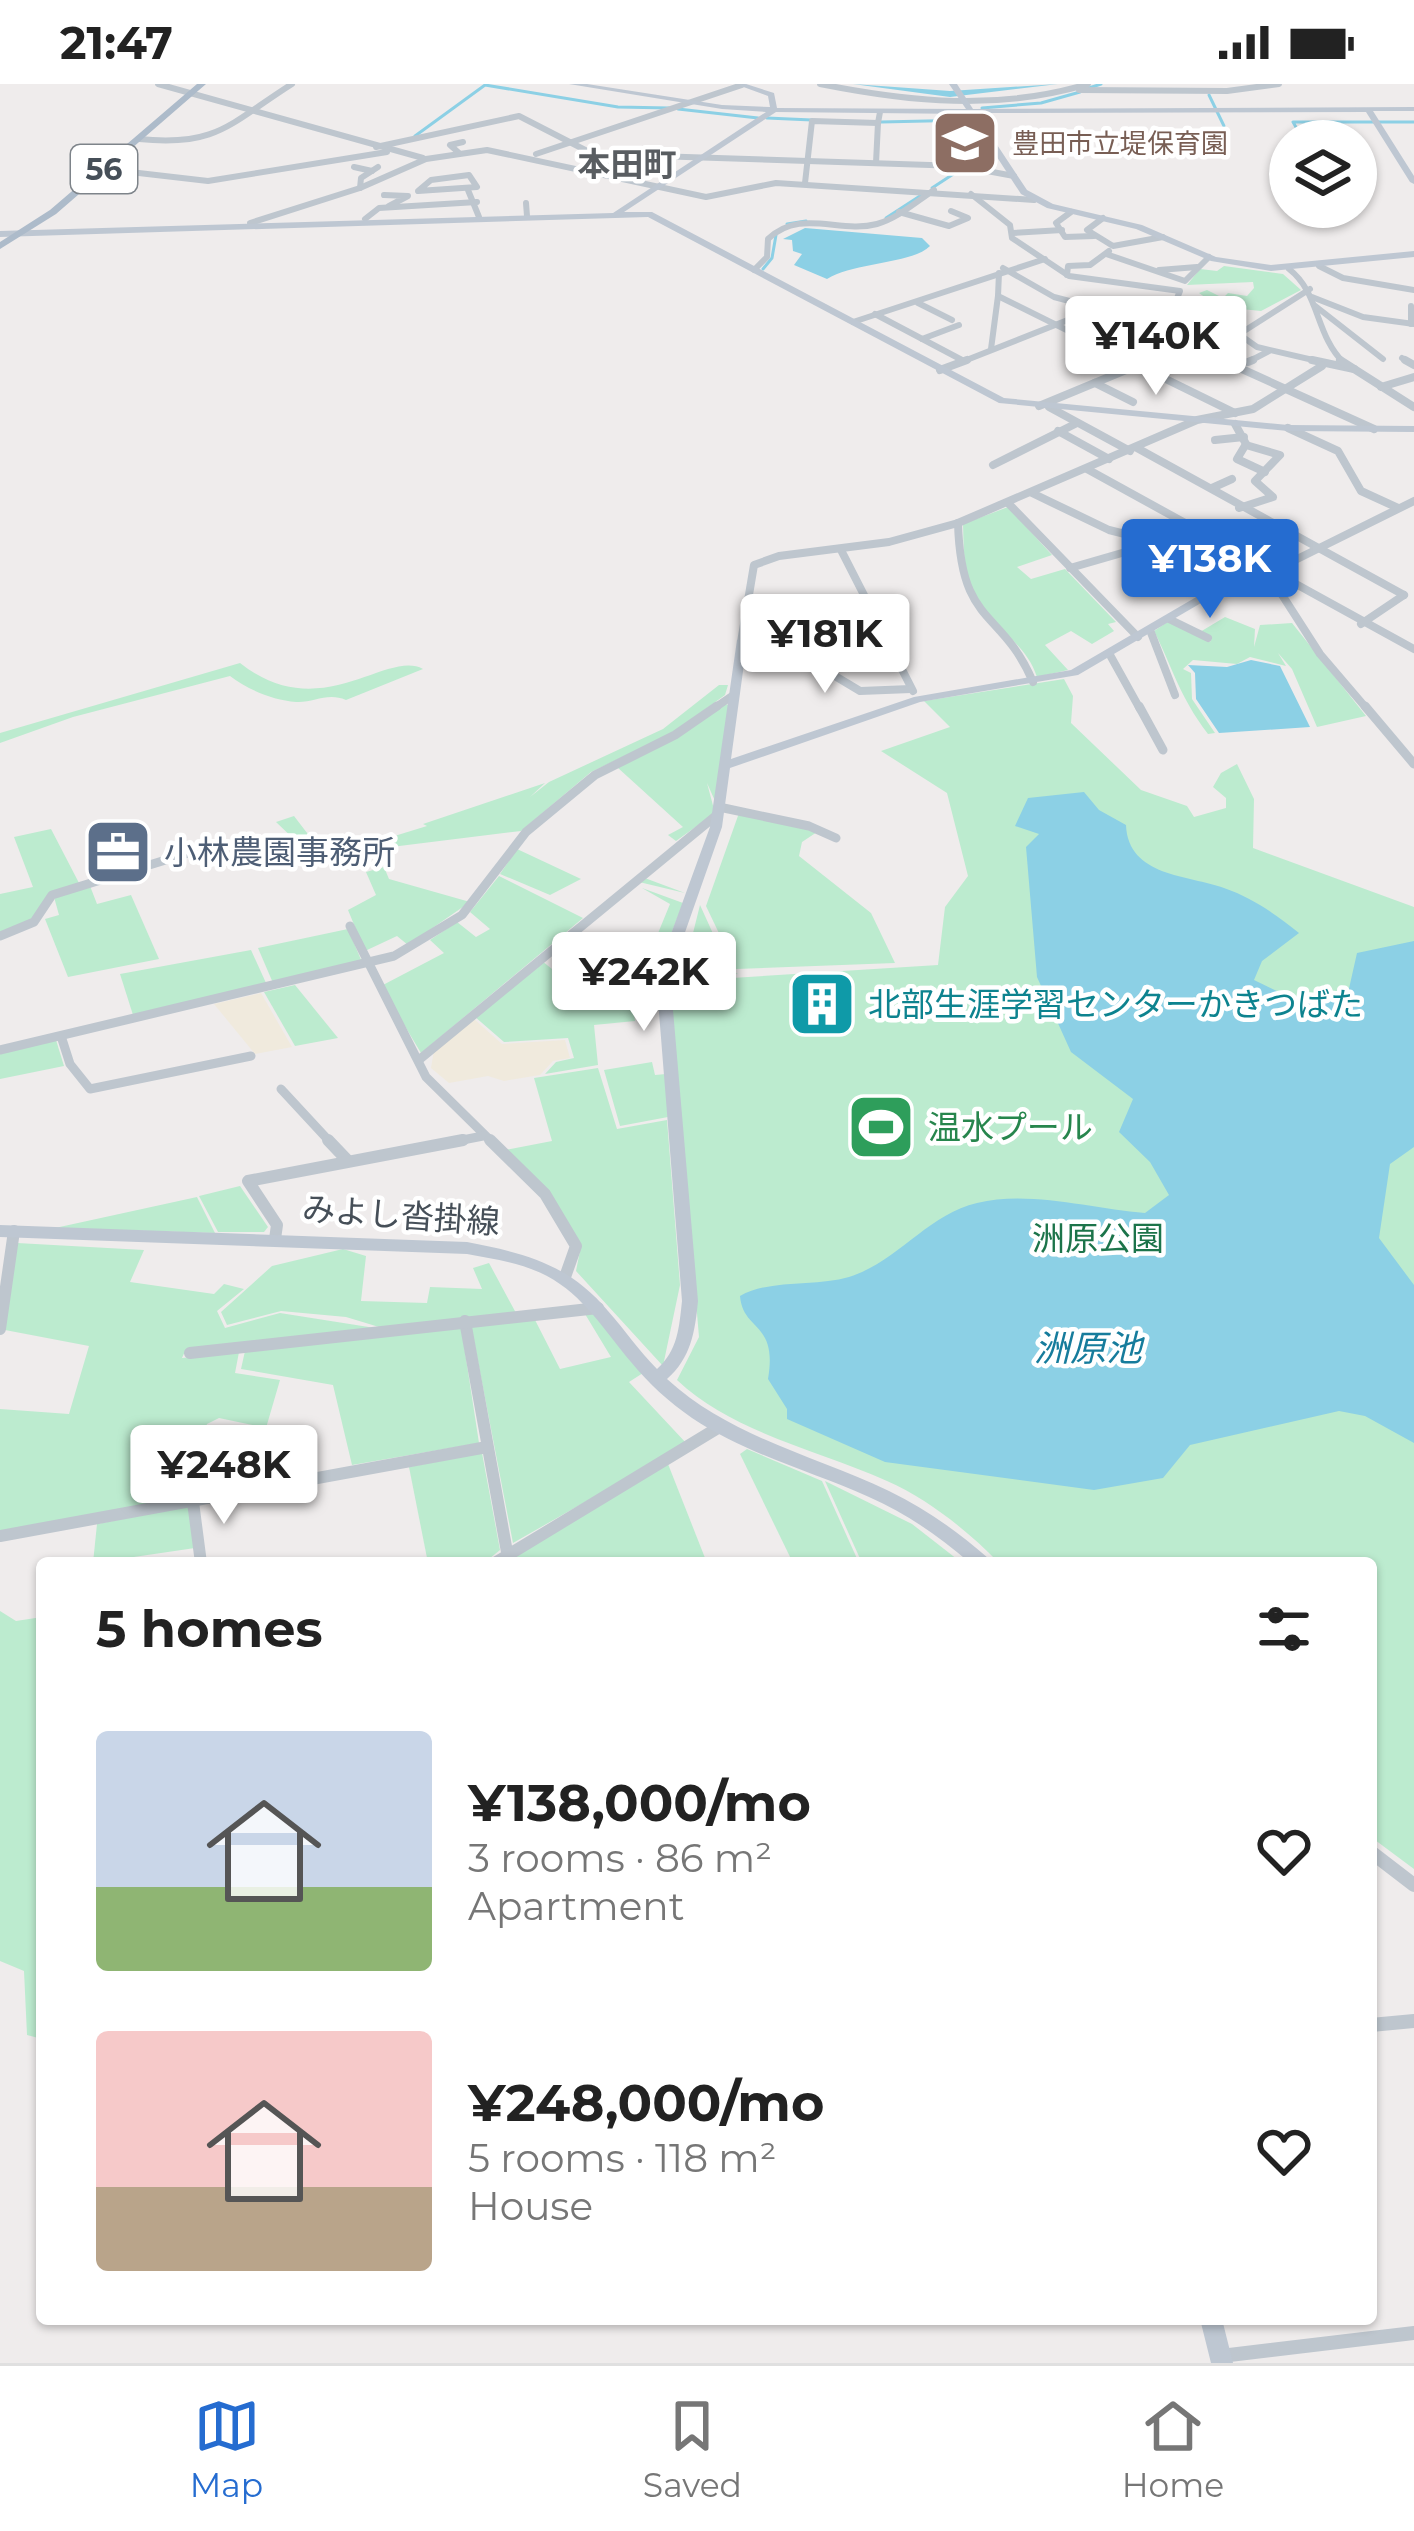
<!DOCTYPE html>
<html lang="en">
<head>
<meta charset="utf-8">
<style>
	body { margin:0; font-family:Montserrat,"Noto Sans JP",sans-serif; background:#f6f6f6; color:#222; height:100vh; display:flex; flex-direction:column; font-size:45px; white-space:nowrap }
	* { box-sizing:border-box; margin:0 }
	p { font-size:39px; color:#767676 }
	.icon { flex:none; width:66px; height:66px; fill:none; stroke:currentColor; stroke-width:2; stroke-linecap:round; stroke-linejoin:round }
	.map { position:relative; flex:1; overflow:hidden }
	.sheet { position:absolute; left:36px; top:1473px; width:1341px; height:768px; display:flex; flex-direction:column; background:#fff; border-radius:12px; box-shadow:0 3px 9px #0004 }
	.sheet>* { flex:none }
	.controls { position:absolute; left:1269px; top:36px; display:grid; gap:24px }
	.controls a { display:grid; place-items:center; width:108px; height:108px; border-radius:50%; background:#fff; box-shadow:0 3px 9px #0004; font-size:60px }
	.price { position:absolute; translate:-50% -102px; padding:0 27px; border-radius:12px; background:#fff; color:#222; font-size:39px; line-height:78px; filter:drop-shadow(0 3px 6px #0008) }
	.price::after { content:''; position:absolute; left:50%; top:72px; width:36px; height:27px; margin-left:-18px; background:inherit; clip-path:polygon(0 0,100% 0,50% 100%) }
	.price.current { background:#256cd0; color:#fff }
	ul { padding:0; list-style:none }
	li { display:flex; align-items:center; gap:36px; height:300px; padding:0 60px }
	li span { display:grid; place-items:center; flex:none; width:336px; height:240px; border-radius:12px; color:#555 }
	li>.icon { margin-inline-start:auto }
	span .icon { width:144px; height:144px; fill:#fffc; stroke-width:1 }
	li b { font-size:51px }
	h2 { display:flex; justify-content:space-between; align-items:center; height:144px; padding:0 60px; font-size:51px }
	.status { display:flex; justify-content:space-between; align-items:center; height:84px; padding:0 60px; background:#fff; direction:ltr }
	.status svg { height:33px; fill:currentColor }
	.dock { display:flex; justify-content:space-around; align-items:center; height:168px; border-top:3px solid #e0e0e0; background:#fff; font-size:33px; color:#767676 }
	.dock a { display:grid; justify-items:center; gap:6px }
	.dock .current { color:#256cd0 }
	.map>svg:first-child { display:block }
</style>
</head>
<body>
<div class="status"><b>21:47</b><svg viewBox="0 0 49 12"><path d="M0 12V9h3v3zM5 12V6h3v6zM10 12V3h3v9zM15 12V0h3v12zM26 1h20v11H26zM47 4h2v5h-2z"/></svg></div>
<div class="map">
<svg width="1414" height="2279" viewBox="0 0 1414 2279">
	<rect width="100%" height="100%" fill="#efecec"/>
	<g fill="#bcebcf">
		<polygon points="1224,182 1283,190 1301,206 1261,227 1201,221 1206,214 1199,209 1207,206 1223,214 1228,209 1247,212 1254,204 1253,198 1187,201 1200,185 1217,187"/>
		<path d="M 1008,423 L 1052,471 L 1017,483 L 1031,495 L 1065,485 L 1116,538 L 1108,540 L 1114,547 L 1092,560 L 1071,547 L 1045,561 L 1068,586 L 1037,593 C 1026,561 1003,551 982,525 C 963,502 964,469 963,440 Z"/>
		<path d="M 1225,533 L 1255,545 L 1254,563 L 1260,541 L 1292,539 L 1366,632 L 1317,643 L 1292,585 L 1278,569 L 1286,582 L 1250,573 L 1237,580 L 1193,576 L 1183,585 L 1191,589 L 1192,615 L 1215,649 L 1208,650 C 1179,612 1172,582 1154,547 L 1169,537 L 1210,558 L 1212,554 L 1200,548 Z"/>
		<path d="M 240,579 C 321,643 386,565 423,585 L 346,616 C 327,608 314,619 296,618 C 273,616 248,606 230,592 L 73,633 L 0,659 L 0,649 Z"/>
		<path d="M 1064,595 L 1073,612 L 1071,639 L 1141,706 L 1187,722 L 1194,733 L 1226,724 L 1226,714 L 1213,703 L 1221,689 L 1237,680 L 1254,715 L 1253,764 L 1414,823 L 1414,1785 L 1371,1753 L 1371,1479 L 999,1479 C 968,1447 928,1415 887,1397 C 818,1366 733,1349 677,1296 L 699,1253 L 669,898 L 938,881 L 945,823 L 968,792 L 947,709 L 881,667 L 950,643 L 924,617 Z"/>
		<polygon points="719,601 728,601 725,611 671,650 591,688 521,747 367,766 321,781 276,738 294,732 314,758 328,764 362,762 427,742 423,740 545,699 530,713 549,698 663,645"/>
		<polygon points="724,620 730,621 715,717 707,699 715,729 676,757 668,751 683,743 617,683"/>
		<polygon points="739,729 817,748 802,758 799,772 871,829 895,879 736,885 706,822"/>
		<polygon points="51,745 79,799 50,808 31,837 0,848 0,810 33,803 14,753"/>
		<polygon points="517,765 581,795 550,811 500,790"/>
		<polygon points="384,783 389,795 470,818 408,861 397,852 365,867 348,826 376,811 366,788"/>
		<polygon points="499,792 583,834 421,969 381,902 444,869 430,856 457,838 476,853 490,845 470,828"/>
		<polygon points="642,793 685,809 639,798 566,860 631,906 635,937 594,941 598,981 545,990 556,978 574,974 568,954 504,958 474,932 542,877 562,893 585,926 609,919 610,901 559,860"/>
		<polygon points="90,802 97,820 131,811 159,875 68,893 45,835 59,831 54,813"/>
		<polygon points="642,804 683,819 663,871 660,913 645,914 635,893 582,858 627,884 645,881 670,820"/>
		<polygon points="700,821 730,887 738,890 708,891 705,884 706,891 669,894 676,861 688,869"/>
		<polygon points="348,845 362,878 273,899 258,864"/>
		<polygon points="251,866 266,899 133,931 120,890"/>
		<polygon points="295,901 338,954 295,962 264,908"/>
		<polygon points="56,956 64,982 0,995 0,970"/>
		<polygon points="652,978 655,991 666,990 668,1033 620,1042 604,986"/>
		<polygon points="598,984 617,1045 667,1036 680,1201 663,1282 576,1187 581,1162 505,1066 552,1057 534,994"/>
		<polygon points="240,1102 268,1143 264,1148 218,1148 199,1112"/>
		<polygon points="197,1113 215,1149 55,1144"/>
		<polygon points="17,1159 144,1166 130,1198 214,1210 224,1200 244,1205 217,1227 225,1244 280,1229 375,1244 186,1265 182,1274 239,1268 235,1289 280,1296 266,1344 219,1334 207,1340 182,1414 0,1447 0,1325 69,1330 89,1262 5,1246"/>
		<polygon points="343,1165 366,1172 361,1217 427,1219 430,1203 482,1205 473,1184 489,1179 516,1229 379,1243 346,1233 281,1227 227,1241 221,1228 272,1182"/>
		<polygon points="597,1228 643,1289 629,1298 687,1360 513,1459 471,1241 534,1234 560,1285 611,1273 585,1230"/>
		<polygon points="461,1242 479,1359 352,1381 333,1301 241,1285 245,1267"/>
		<polygon points="747,1365 822,1397 859,1479 793,1479 740,1370"/>
		<polygon points="482,1369 500,1466 484,1479 428,1479 409,1383"/>
		<polygon points="668,1380 707,1479 514,1479 512,1470"/>
		<polygon points="825,1397 912,1440 962,1479 862,1479"/>
		<polygon points="190,1422 195,1464 93,1479 97,1440"/>
		<polygon points="0,1527 16,1537 42,1533 42,1955 27,1951 24,1887 0,1877"/>
	</g>
	<g fill="#f0eadd">
		<polygon points="261,909 292,963 255,970 214,920"/>
		<polygon points="473,934 502,960 565,956 570,974 553,977 540,991 504,997 488,992 449,999 431,984 434,966"/>
	</g>
	<g fill="#8cd0e5">
		<path d="M 805,144 L 922,154 L 930,162 C 912,180 855,178 827,195 L 794,181 L 802,170 L 793,167 L 792,156 L 783,155 Z"/>
		<polygon points="1251,576 1280,582 1310,643 1219,649 1196,615 1195,589 1188,581 1227,583"/>
		<path d="M 1084,708 L 1099,726 L 1126,741 C 1128,793 1189,791 1224,804 C 1253,814 1275,830 1299,849 L 1262,877 L 1254,896 L 1291,914 L 1348,909 L 1357,869 L 1414,857 L 1414,1063 L 1390,1080 L 1379,1154 L 1414,1201 L 1414,1359 L 1365,1332 L 1339,1327 L 1190,1361 L 1163,1394 L 1094,1406 L 885,1378 L 787,1335 L 787,1325 L 768,1295 C 778,1237 743,1248 740,1212 C 769,1195 815,1203 849,1193 C 897,1178 927,1131 977,1119 C 1029,1106 1093,1125 1145,1129 L 1169,1111 L 1150,1078 L 1119,1048 L 1133,1015 L 1071,968 L 1037,893 L 1026,763 L 1039,750 L 1015,742 L 1028,714 Z"/>
	</g>
	<g fill="none" stroke-linecap="round" stroke-linejoin="round">
		<g stroke="#8cd0e5" stroke-width="3">
			<polyline points="1089,4 1101,0"/>
			<polyline points="1209,11 1224,42"/>
			<polyline points="982,24 1041,19 1080,8"/>
			<polyline points="678,25 758,34"/>
			<polyline points="767,34 812,36"/>
			<polyline points="881,38 972,36"/>
			<polyline points="415,52 485,1 618,23 669,24"/>
			<polyline points="1304,57 1293,38 1414,38"/>
			<polyline points="969,80 987,63 972,37"/>
			<polyline points="932,104 961,85"/>
			<polyline points="886,134 923,110"/>
			<polyline points="787,140 806,137"/>
			<polyline points="763,185 772,174 776,151"/>
		</g>
		<polygon fill="#8cd0e5" fill-rule="evenodd" points="853,0 950,7 1058,0 950,13"/>
		<g stroke="#bec6ce" stroke-width="6">
			<polyline points="158,0 423,74"/>
			<path d="M 820,0 C 911,18 997,27 1088,0"/>
			<polyline points="1079,6 1227,7 1279,0"/>
			<path d="M 139,55 C 217,63 229,40 292,0"/>
			<polyline points="376,63 519,32 593,70 960,82 1014,92"/>
			<polyline points="459,69 450,61 463,58"/>
			<polyline points="536,70 742,1"/>
			<polyline points="876,79 878,39"/>
			<polyline points="354,83 372,87"/>
			<polyline points="104,85 208,97 387,68"/>
			<polygon points="469,91 477,103 418,107 431,96"/>
			<polyline points="805,99 812,37 878,39 880,28"/>
			<polyline points="360,104 361,94 378,83"/>
			<polyline points="468,106 479,133"/>
			<polyline points="971,110 1010,141 1012,154 1069,192 1180,207 1170,231 1097,260"/>
			<polyline points="384,111 408,112 389,122"/>
			<polyline points="526,119 527,132"/>
			<polyline points="899,128 949,142 968,134 951,127"/>
			<polyline points="1071,128 1056,139 1065,153 1094,152"/>
			<polyline points="1103,134 1087,146 1113,162 1163,153"/>
			<polyline points="365,135 379,124 477,118"/>
			<polyline points="250,139 360,104 426,75 487,66 706,113 776,99 1034,116"/>
			<polyline points="1012,149 1062,146"/>
			<polyline points="1106,170 1185,197 1209,173"/>
			<polyline points="1319,182 1343,194 1414,206"/>
			<polyline points="1003,184 1054,213 1150,238"/>
			<path d="M 1289,185 C 1320,209 1315,251 1344,279"/>
			<path d="M 754,186 L 767,173 L 768,155 C 800,124 839,150 877,140 C 898,134 916,118 934,106"/>
			<polyline points="1159,186 1197,183"/>
			<polyline points="999,189 998,212 1133,279"/>
			<polyline points="1067,191 1068,182 1090,181 1109,167"/>
			<polyline points="1312,213 1363,233 1414,240"/>
			<polyline points="918,219 952,236"/>
			<polyline points="1177,219 1199,222 1257,263 1326,279"/>
			<polyline points="1314,221 1383,275"/>
			<polyline points="1411,222 1411,240"/>
			<polyline points="875,230 962,276"/>
			<polyline points="1163,235 1235,254"/>
			<polyline points="853,238 1045,175"/>
			<polyline points="1146,241 1228,279"/>
			<polyline points="922,255 959,241"/>
			<polyline points="991,265 998,212"/>
			<polyline points="1208,270 1310,205"/>
			<polyline points="1402,274 1410,279"/>
			<polyline points="1248,278 1269,267"/>
			<polyline points="959,279 1093,226"/>
		</g>
		<g stroke="#bec6ce" stroke-width="8">
			<polyline points="1127,276 1235,329"/>
			<polyline points="1222,276 1374,345"/>
			<polyline points="1312,276 1354,285"/>
			<polyline points="1340,276 1414,323"/>
			<polyline points="1405,276 1414,281"/>
			<polyline points="1248,278 1253,276"/>
			<polyline points="940,286 967,276"/>
			<polyline points="1095,299 1133,318"/>
			<polyline points="1381,303 1414,293"/>
			<polyline points="1039,322 1138,281"/>
			<polyline points="1049,323 1130,367"/>
			<polyline points="1235,340 1246,360 1237,375 1265,388"/>
			<polyline points="1288,344 1338,367 1361,407 1398,424"/>
			<polyline points="1058,347 1109,375"/>
			<polyline points="1215,356 1244,353"/>
			<polyline points="1137,364 1404,511"/>
			<polyline points="993,381 1077,339"/>
			<polyline points="1087,385 1414,565"/>
			<polyline points="1212,404 1232,395"/>
			<polyline points="1032,409 1109,446 1249,481"/>
			<polyline points="1008,419 1138,553"/>
			<polyline points="1239,424 1273,413 1255,397 1280,371 1246,361"/>
			<path d="M 958,439 C 961,544 1001,523 1033,598"/>
			<polyline points="841,466 913,607"/>
			<polyline points="1070,484 1153,460"/>
			<polyline points="1266,486 1320,570 1367,625"/>
			<polyline points="1273,487 1414,417"/>
			<polyline points="1169,535 1208,554"/>
			<polyline points="1361,540 1404,511"/>
			<polyline points="1150,546 1175,611"/>
			<polyline points="1110,571 1140,625"/>
			<polyline points="911,605 860,607 790,565 741,558 754,481 779,472 889,458 958,439 1197,336 1253,325 1322,282"/>
			<polyline points="713,625 735,610"/>
		</g>
		<g stroke="#bec6ce" stroke-width="9">
			<polyline points="1139,622 1163,666"/>
			<polyline points="1365,622 1414,680"/>
			<polyline points="719,723 809,742 836,754"/>
			<polyline points="350,842 426,993 493,1059"/>
			<polyline points="0,852 34,838 52,811 211,762"/>
			<polyline points="61,952 70,980 90,1005 251,972"/>
			<polyline points="0,966 394,872 462,831 526,748 595,691 675,651 717,622"/>
			<polyline points="420,975 718,730"/>
			<polyline points="281,1005 331,1059"/>
			<polyline points="447,1059 483,1052"/>
		</g>
		<g stroke="#bec6ce" stroke-width="12">
			<polyline points="328,1056 348,1077"/>
			<polyline points="490,1056 545,1110 576,1162 565,1193"/>
			<polyline points="275,1155 277,1141 248,1097 463,1056"/>
			<polyline points="465,1237 509,1479"/>
			<polyline points="0,1245 14,1147"/>
			<polyline points="190,1269 598,1224"/>
			<polyline points="193,1418 201,1479"/>
			<polyline points="0,1452 487,1363"/>
			<polyline points="495,1479 721,1342"/>
		</g>
		<g stroke="#bec6ce" stroke-width="14">
			<polyline points="1371,1768 1414,1801"/>
			<polyline points="1371,1941 1414,1937"/>
			<polyline points="1221,2272 1414,2249"/>
		</g>
		<g fill="#bec7d2" fill-rule="evenodd">
			<polygon points="569,0 587,0 722,21 770,23 768,12 738,1 746,0 774,9 777,24 966,25 949,0 957,0 973,25 1414,23 1414,27 1373,27 1414,92 1414,100 1410,98 1366,28 976,29 1027,106 1053,120 1142,141 1216,173 1271,181 1414,167 1414,173 1271,187 1211,177 1136,145 1047,124 1021,110 969,30 776,28 624,128 652,128 1004,314 1288,341 1414,342 1414,348 1288,347 999,319 648,133 0,153 0,147 613,129 766,28 722,25"/>
			<path d="M 1266,483 L 1271,486 L 1270,488 L 1242,495 L 1078,591 L 920,618 L 730,684 L 722,743 L 670,891 L 698,1217 C 695,1248 691,1274 667,1295 C 730,1353 814,1371 889,1407 C 926,1425 957,1447 988,1474 L 991,1479 L 970,1479 C 939,1452 907,1430 869,1413 C 811,1387 746,1370 692,1334 C 669,1318 648,1299 631,1278 C 605,1247 583,1211 547,1192 C 522,1179 494,1175 467,1170 L 0,1153 L 0,1141 L 467,1158 C 524,1169 569,1180 608,1227 C 625,1246 639,1267 657,1285 C 678,1266 679,1244 682,1217 L 656,891 L 710,743 L 737,556 L 741,555 L 747,558 L 731,675 L 914,613 L 1071,586 L 1234,491 Z"/>
			<polygon points="1200,2235 1222,2235 1233,2279 1211,2279"/>
		</g>
		<polygon fill="#adbbca" fill-rule="evenodd" points="197,0 206,0 56,130 0,165 0,158 50,126"/>
	</g>
	<defs>
		<symbol id="school-square" viewBox="-11 -11 22 22"><rect x="-9" y="-9" width="18" height="18" rx="4" fill="#8d6e63" stroke="#fff"/><path d="M0-5L7-2L0 1L-7-2ZM-4 1L0 2.5L4 1V4Q0 6-4 4Z" fill="#fff"/></symbol>
		<symbol id="office-square" viewBox="-11 -11 22 22"><rect x="-9" y="-9" width="18" height="18" rx="4" fill="#5c6f8a" stroke="#fff"/><path d="M-6-3h4V-5.5h4V-3h4V5H-6ZM-1-4.5V-3h2v-1.5ZM-6 0V1H6V0Z" fill="#fff"/></symbol>
		<symbol id="building-square" viewBox="-11 -11 22 22"><rect x="-9" y="-9" width="18" height="18" rx="4" fill="#0f9aa8" stroke="#fff"/><path d="M-4-6H4V6H1V3H-1V6H-4ZM-2.5-4.3h1.7v1.8h-1.7ZM.8-4.3h1.7v1.8H.8ZM-2.5-1h1.7V.8h-1.7ZM.8-1h1.7V.8H.8Z" fill="#fff"/></symbol>
		<symbol id="stadium-square" viewBox="-11 -11 22 22"><rect x="-9" y="-9" width="18" height="18" rx="4" fill="#2e9e5b" stroke="#fff"/><path d="M0-5a6.5 5 0 1 0 0 10a6.5 5 0 1 0 0-10ZM-3.5-1.8h7v3.6h-7Z" fill="#fff"/></symbol>
	</defs>
	<g fill-rule="evenodd">
		<use href="#school-square" x="927" y="21" width="76" height="76"/>
		<use href="#office-square" x="80" y="730" width="76" height="76"/>
		<use href="#building-square" x="784" y="882" width="76" height="76"/>
		<use href="#stadium-square" x="843" y="1005" width="76" height="76"/>
	</g>
	<g text-anchor="middle" dominant-baseline="central" stroke-width="9" stroke-linejoin="round" paint-order="stroke">
		<g font-size="27" fill="#785e54" stroke="#fff" text-anchor="start">
			<text x="1012" y="59">豊田市立堤保育園</text>
		</g>
		<rect fill="#fff" stroke="#7e848a" stroke-width="3" x="71" y="61" width="66" height="48" rx="9"/>
		<g font-size="30" font-weight="bold" fill="#464f58">
			<text x="104" y="85">56</text>
		</g>
		<g font-size="33" font-weight="bold" fill="#595d61" stroke="#fff">
			<text x="627" y="80">本田町</text>
		</g>
		<g font-size="33" fill="#4e5e75" stroke="#fff" text-anchor="start">
			<text x="164" y="768">小林農園事務所</text>
		</g>
		<g font-size="33" fill="#0d838f" stroke="#fff" text-anchor="start">
			<text x="868" y="920">北部生涯学習センターかきつばた</text>
		</g>
		<g font-size="33" fill="#27864d" stroke="#fff" text-anchor="start">
			<text x="928" y="1043">温水プール</text>
		</g>
		<g font-size="33" fill="#464f58" stroke="#fff">
			<text transform="translate(401 1131) rotate(4)">みよし沓掛線</text>
		</g>
		<g font-size="33" fill="#1c744a" stroke="#fff">
			<text x="1098" y="1154">洲原公園</text>
		</g>
		<g font-size="36" font-style="italic" fill="#167c9c" stroke="#fff">
			<text x="1088" y="1264">洲原池</text>
		</g>
	</g>
</svg>
<div class="controls">
<a><svg class="icon" aria-label="layers" viewBox="0 0 24 24"><path d="M12 4l9 5-9 5-9-5zM3 14l9 5 9-5"/></svg></a>
</div>
<b class="price" style="left:1156px;top:314px">¥140K</b>
<b class="price current" style="left:1210px;top:537px">¥138K</b>
<b class="price" style="left:825px;top:612px">¥181K</b>
<b class="price" style="left:644px;top:950px">¥242K</b>
<b class="price" style="left:224px;top:1443px">¥248K</b>
<section class="sheet">
<h2>5 homes<svg class="icon" aria-label="filters" viewBox="0 0 24 24"><path d="M4 7h16M4 17h16"/><circle cx="9" cy="7" r="2"/><circle cx="15" cy="17" r="2"/></svg></h2>
<ul>
<li><span style="background:linear-gradient(#c9d6e8 65%,#8fb573 0)"><svg class="icon" aria-label="home" viewBox="0 0 24 24"><path d="M3 11l9-7 9 7M6 9v11h12V9"/></svg></span><div><b>¥138,000/mo</b><p>3 rooms · 86 m²</p><p>Apartment</p></div><svg class="icon" aria-label="heart" viewBox="0 0 24 24"><path d="M12 20l-8-8c-3-5 5-10 8-4 3-6 11-1 8 4z"/></svg></li>
<li><span style="background:linear-gradient(#f6c9c9 65%,#b9a48a 0)"><svg class="icon" aria-label="home" viewBox="0 0 24 24"><path d="M3 11l9-7 9 7M6 9v11h12V9"/></svg></span><div><b>¥248,000/mo</b><p>5 rooms · 118 m²</p><p>House</p></div><svg class="icon" aria-label="heart" viewBox="0 0 24 24"><path d="M12 20l-8-8c-3-5 5-10 8-4 3-6 11-1 8 4z"/></svg></li>
</ul>
</section>
</div>
<nav class="dock">
<a class="current"><svg class="icon" aria-label="map" viewBox="0 0 24 24"><path d="M3 6l6-2 6 2 6-2v14l-6 2-6-2-6 2zM9 4v14M15 6v14"/></svg>Map</a>
<a><svg class="icon" aria-label="saved" viewBox="0 0 24 24"><path d="M7 4h10v16l-5-4-5 4z"/></svg>Saved</a>
<a><svg class="icon" aria-label="home" viewBox="0 0 24 24"><path d="M3 11l9-7 9 7M6 9v11h12V9"/></svg>Home</a>
</nav>
</body>
</html>
